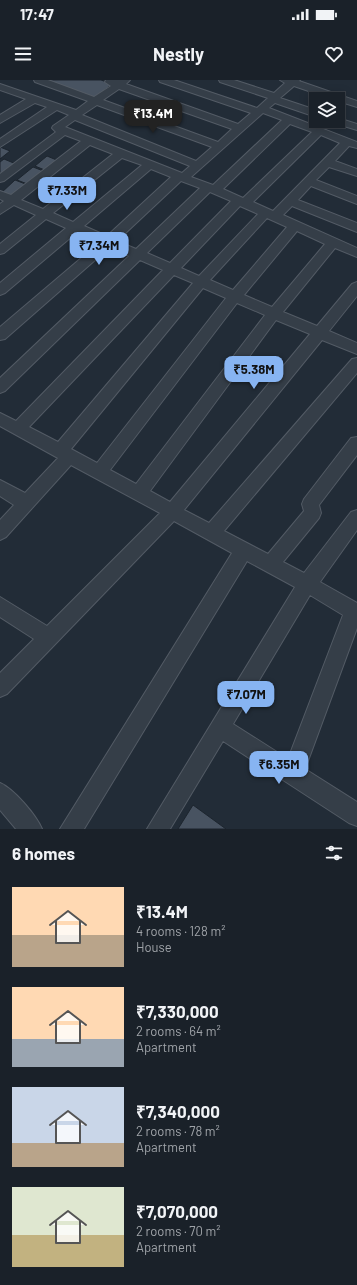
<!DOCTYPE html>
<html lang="en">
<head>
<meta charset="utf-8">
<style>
	body { margin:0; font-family:Barlow,sans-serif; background:#272e35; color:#f1f3f6; height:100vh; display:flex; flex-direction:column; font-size:15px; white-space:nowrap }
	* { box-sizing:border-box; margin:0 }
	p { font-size:13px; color:#9fa3a8 }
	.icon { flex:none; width:22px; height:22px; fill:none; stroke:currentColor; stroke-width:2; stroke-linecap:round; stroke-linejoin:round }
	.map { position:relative; height:749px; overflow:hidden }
	.sheet { display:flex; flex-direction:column; background:#1a2129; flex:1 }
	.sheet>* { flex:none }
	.controls { position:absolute; left:309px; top:12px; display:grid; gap:8px }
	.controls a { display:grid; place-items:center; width:36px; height:36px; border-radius:0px; background:#1a2129; box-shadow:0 2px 10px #0003,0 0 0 1px #383e46; font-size:20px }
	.price { position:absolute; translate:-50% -34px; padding:0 9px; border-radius:8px; background:#87b4f2; color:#111; font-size:13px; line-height:26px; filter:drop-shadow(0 1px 2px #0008) }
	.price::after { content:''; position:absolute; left:50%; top:24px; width:12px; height:9px; margin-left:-6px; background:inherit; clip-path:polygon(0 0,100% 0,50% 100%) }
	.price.current { background:#222; color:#fff }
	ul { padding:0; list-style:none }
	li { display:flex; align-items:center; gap:12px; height:100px; padding:0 12px }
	li span { display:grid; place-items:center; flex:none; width:112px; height:80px; border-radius:0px; color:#555 }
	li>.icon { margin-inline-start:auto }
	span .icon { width:48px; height:48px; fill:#fffc; stroke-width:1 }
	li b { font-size:17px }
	h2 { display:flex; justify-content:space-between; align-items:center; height:48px; padding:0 12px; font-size:17px }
	.status { display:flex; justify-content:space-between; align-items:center; height:28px; padding:0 20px; background:#1a2129; direction:ltr }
	.status svg { height:11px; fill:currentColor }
	header { display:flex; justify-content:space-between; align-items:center; height:52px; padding:0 12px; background:#1a2129; font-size:18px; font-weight:700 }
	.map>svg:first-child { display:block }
</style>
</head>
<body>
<div class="status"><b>17:47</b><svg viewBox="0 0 49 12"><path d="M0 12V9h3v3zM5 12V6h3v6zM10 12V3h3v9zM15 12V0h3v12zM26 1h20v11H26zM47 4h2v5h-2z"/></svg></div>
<header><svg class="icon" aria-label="menu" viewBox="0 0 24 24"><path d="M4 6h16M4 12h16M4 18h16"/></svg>Nestly<svg class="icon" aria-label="heart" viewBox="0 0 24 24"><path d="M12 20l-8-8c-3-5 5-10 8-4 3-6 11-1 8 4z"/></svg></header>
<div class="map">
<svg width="357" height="749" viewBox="0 0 357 749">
	<rect width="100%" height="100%" fill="#222c37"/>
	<g fill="#485361" stroke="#1d252e">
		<polygon points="47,0 101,0 112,4 95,18"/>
		<polygon points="0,67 10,71 0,79"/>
		<polygon points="47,76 59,81 47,91 35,86"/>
		<polygon points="4,79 16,84 0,96 0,82"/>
		<polygon points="33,87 46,92 30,105 17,100"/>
		<polygon points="15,100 28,105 12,119 0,114"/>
		<polygon points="193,725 226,749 178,749"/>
	</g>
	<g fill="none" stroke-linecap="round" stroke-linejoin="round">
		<defs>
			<g id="minor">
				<path d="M 34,0 L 48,0 L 94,17 L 111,6 L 105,2 L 106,0 L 130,0 L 126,4 L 238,44 L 251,33 L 160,2 L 159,0 L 174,0 L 257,28 L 268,18 L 220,2 L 219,0 L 234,0 L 274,13 L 285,3 L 280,0 L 300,0 L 299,1 L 357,21 L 357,27 L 338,21 L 338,19 L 332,19 L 294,6 L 280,18 L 316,30 L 316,37 L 275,23 L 269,28 L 357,62 L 357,68 L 349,66 L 335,81 L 357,89 L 357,96 L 329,87 L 316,100 L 357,116 L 357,124 L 311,106 L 298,120 L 357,143 L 357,152 L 292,126 L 283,135 L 357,168 L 357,177 L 335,168 L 283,232 L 317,246 L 352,204 L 357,202 L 357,216 L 329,251 L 357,263 L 357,274 L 322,260 L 184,430 L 209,443 L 352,279 L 357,278 L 357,293 L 224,451 L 268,474 L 304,431 L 302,424 L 304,419 L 351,358 L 357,357 L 357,375 L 319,425 L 321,433 L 319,438 L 283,482 L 304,493 L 351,432 L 357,430 L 357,450 L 320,502 L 357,523 L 357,548 L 305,689 L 357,722 L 357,746 L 349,743 L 223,661 L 170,749 L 147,749 L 295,507 L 247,481 L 84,749 L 60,749 L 232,473 L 174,441 L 7,614 L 0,617 L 0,593 L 34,559 L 0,537 L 0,517 L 47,546 L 160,433 L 71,385 L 6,457 L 0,460 L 0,440 L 14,425 L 0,416 L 0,400 L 25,413 L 58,378 L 0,346 L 0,333 L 16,341 L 163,190 L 140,180 L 5,311 L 0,313 L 0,298 L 129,176 L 110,167 L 5,259 L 0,260 L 0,247 L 99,163 L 76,153 L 5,213 L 0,215 L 0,203 L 66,148 L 46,139 L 4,173 L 0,174 L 0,164 L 36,135 L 14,125 L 0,134 L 0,124 L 4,121 L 0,119 L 0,111 L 11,115 L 81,61 L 65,55 L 4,101 L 0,102 L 0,94 L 56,52 L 52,48 L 53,46 L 69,35 L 57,30 L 0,67 L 0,59 L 47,27 L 35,23 L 0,43 L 0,35 L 26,19 L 0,10 L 0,4 L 76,30 L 88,21 L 35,2 ZM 119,9 L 232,49 L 218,62 L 103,20 ZM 97,25 L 212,67 L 196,81 L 82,35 ZM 263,33 L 282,40 L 213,105 L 191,97 ZM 75,40 L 190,86 L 182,93 L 65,47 ZM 290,44 L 312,52 L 243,118 L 223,109 ZM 321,55 L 340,63 L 273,131 L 253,122 ZM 90,65 L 113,74 L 43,129 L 21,120 ZM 122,78 L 142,85 L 73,142 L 53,133 ZM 151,89 L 171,97 L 107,156 L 84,146 ZM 181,101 L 200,108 L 136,169 L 117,161 ZM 210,112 L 231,121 L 170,183 L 147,173 ZM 240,126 L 258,134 L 199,196 L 181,188 ZM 267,138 L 287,147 L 233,210 L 210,200 ZM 297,151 L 325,164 L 272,227 L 244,215 ZM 174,195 L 193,203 L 58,362 L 29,347 ZM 203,208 L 226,218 L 97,383 L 71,369 ZM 237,223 L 265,235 L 136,404 L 110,390 ZM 276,240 L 310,254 L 170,422 L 150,411 ZM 310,515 L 343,535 L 288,679 L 233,644 Z"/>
				<polygon points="338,38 357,44 357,50 334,43 333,41 338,41"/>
				<path d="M 0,703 C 14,709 36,735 42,749 L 16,749 L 0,730 Z"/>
			</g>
		</defs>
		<use href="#minor" stroke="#535b65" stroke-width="2"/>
		<use href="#minor" fill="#353e48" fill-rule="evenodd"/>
	</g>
</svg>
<div class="controls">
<a><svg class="icon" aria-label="layers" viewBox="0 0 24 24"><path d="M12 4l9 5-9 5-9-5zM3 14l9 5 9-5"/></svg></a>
</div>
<b class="price current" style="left:153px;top:54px">₹13.4M</b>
<b class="price" style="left:67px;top:131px">₹7.33M</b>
<b class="price" style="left:99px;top:186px">₹7.34M</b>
<b class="price" style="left:254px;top:310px">₹5.38M</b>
<b class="price" style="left:246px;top:635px">₹7.07M</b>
<b class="price" style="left:279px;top:705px">₹6.35M</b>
</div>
<section class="sheet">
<h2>6 homes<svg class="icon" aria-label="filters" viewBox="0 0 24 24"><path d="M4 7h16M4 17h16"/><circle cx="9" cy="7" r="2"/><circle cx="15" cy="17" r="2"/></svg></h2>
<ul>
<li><span style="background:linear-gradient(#ffd9b3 60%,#b9a48a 0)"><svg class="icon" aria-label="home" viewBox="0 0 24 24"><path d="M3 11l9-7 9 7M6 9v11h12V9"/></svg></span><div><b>₹13.4M</b><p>4 rooms · 128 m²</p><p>House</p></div></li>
<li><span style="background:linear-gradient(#ffd9b3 65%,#9aa5b1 0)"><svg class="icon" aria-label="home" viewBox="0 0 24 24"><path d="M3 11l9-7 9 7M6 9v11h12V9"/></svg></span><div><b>₹7,330,000</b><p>2 rooms · 64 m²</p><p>Apartment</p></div></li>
<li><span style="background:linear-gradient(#c9d6e8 70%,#b9a48a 0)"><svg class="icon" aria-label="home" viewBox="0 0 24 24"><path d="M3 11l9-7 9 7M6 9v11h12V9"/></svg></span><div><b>₹7,340,000</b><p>2 rooms · 78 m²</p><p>Apartment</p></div></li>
<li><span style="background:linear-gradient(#dfe7d0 60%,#c2b280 0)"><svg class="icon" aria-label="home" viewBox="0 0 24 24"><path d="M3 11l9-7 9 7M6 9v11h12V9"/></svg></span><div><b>₹7,070,000</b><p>2 rooms · 70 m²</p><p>Apartment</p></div></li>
</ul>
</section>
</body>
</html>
